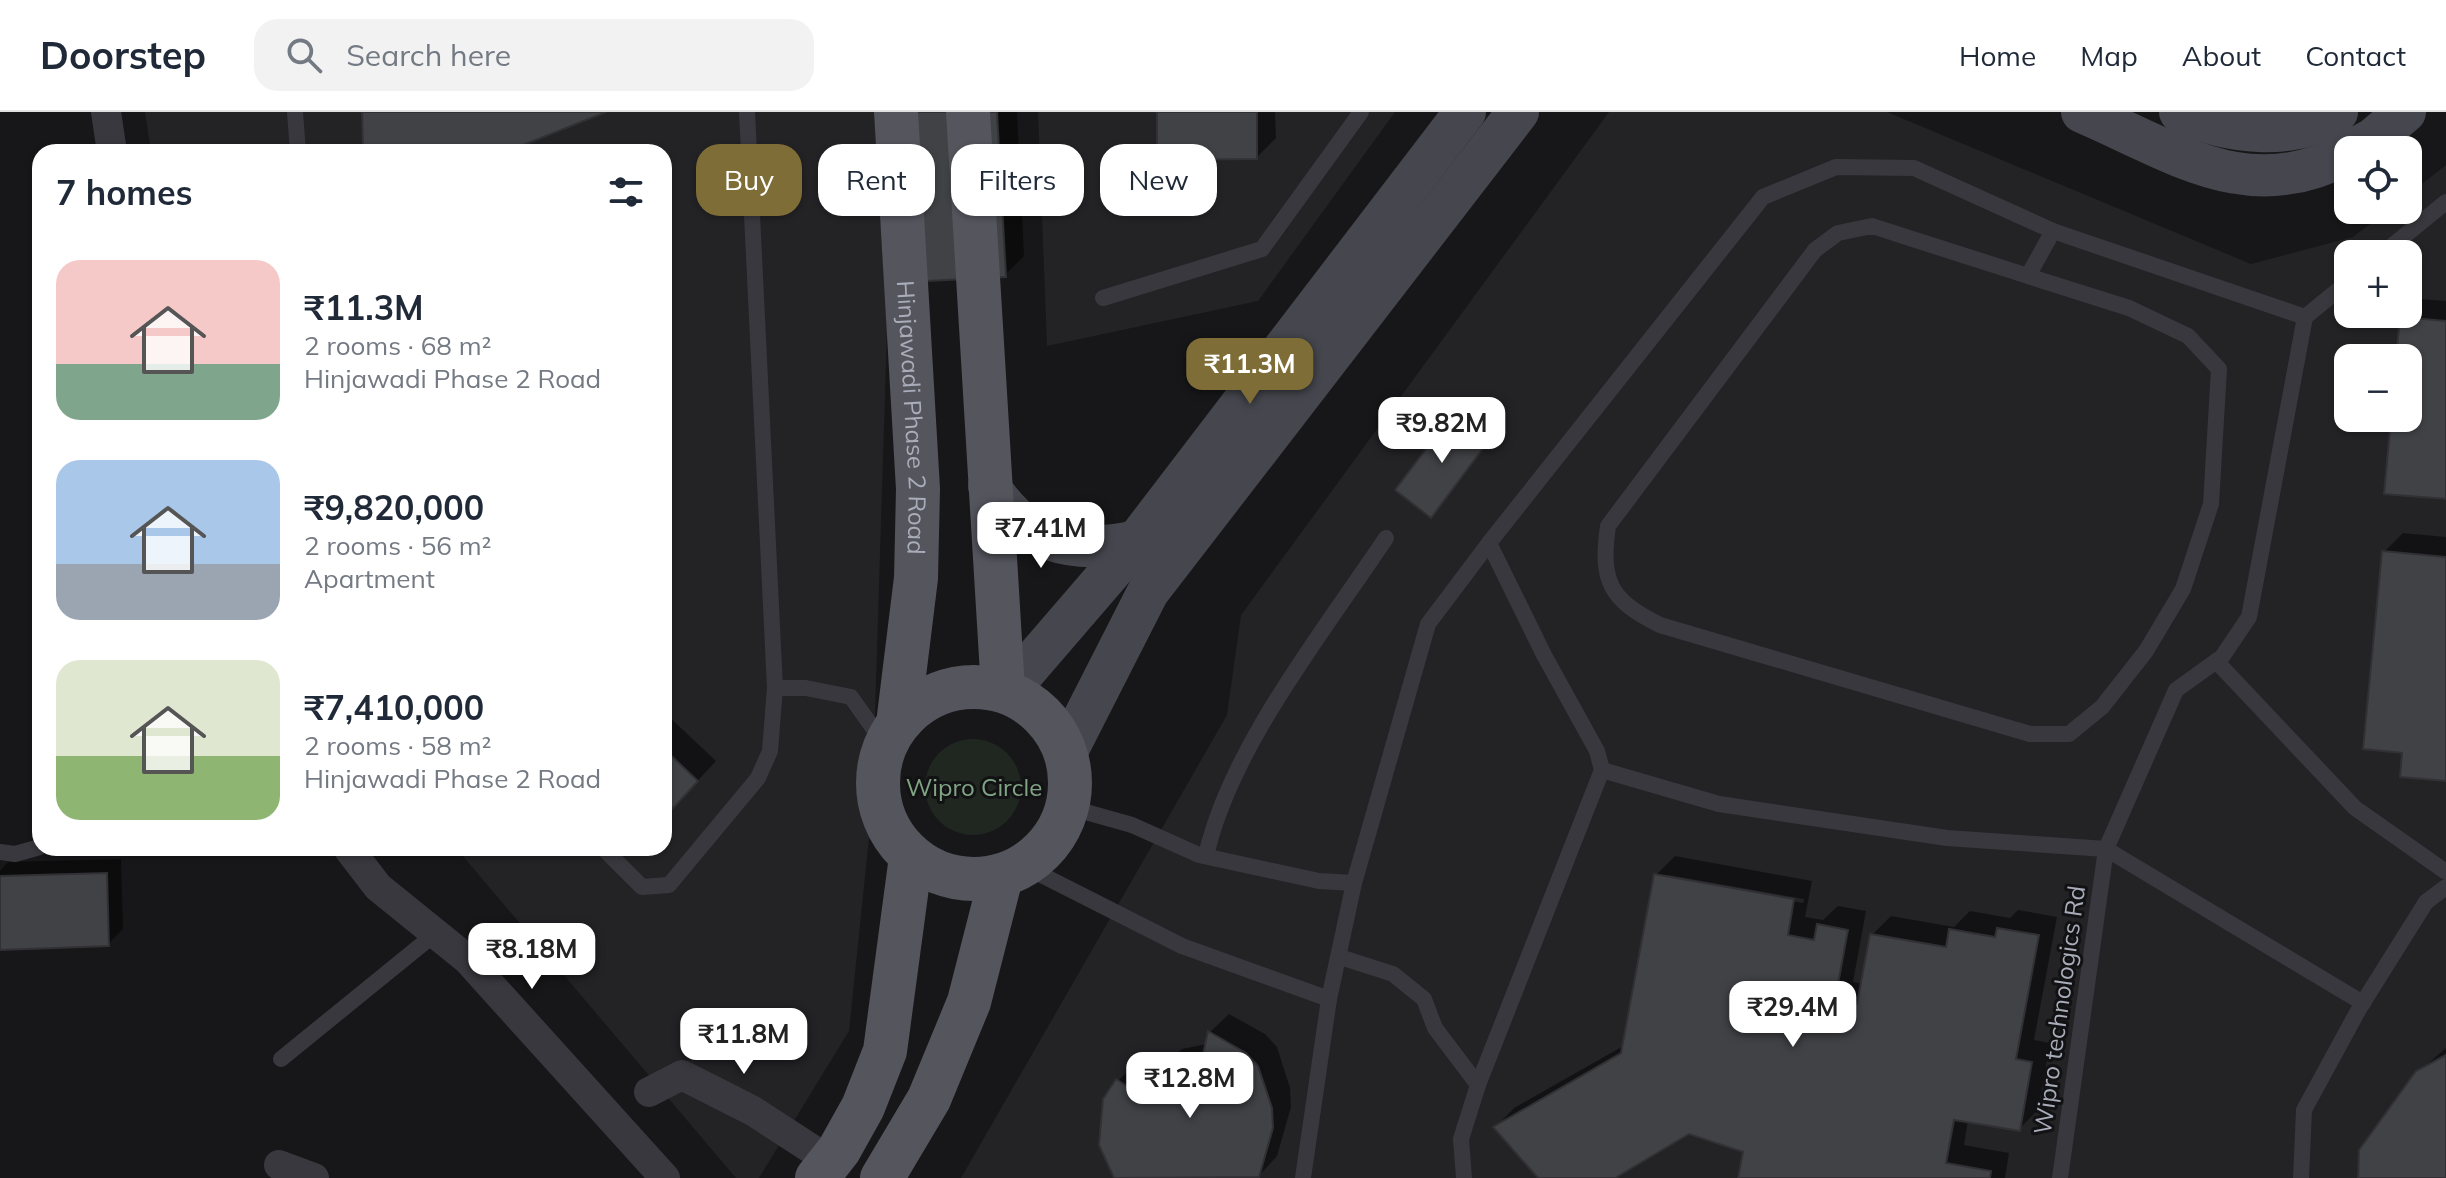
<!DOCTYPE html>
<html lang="en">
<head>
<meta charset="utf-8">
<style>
	body { margin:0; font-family:Mulish,sans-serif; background:#f2f2f3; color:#1f2937; height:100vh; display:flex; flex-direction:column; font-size:30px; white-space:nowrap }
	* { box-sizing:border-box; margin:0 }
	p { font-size:26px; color:#747a83 }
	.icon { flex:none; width:44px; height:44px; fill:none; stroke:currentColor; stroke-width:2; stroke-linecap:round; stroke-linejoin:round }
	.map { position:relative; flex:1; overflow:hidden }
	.panel { position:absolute; left:32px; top:32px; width:640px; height:712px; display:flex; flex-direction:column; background:#fff; border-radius:24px; box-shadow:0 2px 6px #0004 }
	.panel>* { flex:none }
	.hud { position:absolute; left:696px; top:32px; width:760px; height:72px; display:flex; gap:16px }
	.fabs { position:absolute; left:2334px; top:24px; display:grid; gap:16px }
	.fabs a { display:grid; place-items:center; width:88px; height:88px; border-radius:16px; background:#fff; box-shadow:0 2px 6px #0004; font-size:40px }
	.price { position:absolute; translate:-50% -68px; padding:0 18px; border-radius:16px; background:#fff; color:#222; font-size:26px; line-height:52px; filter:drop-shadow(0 2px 4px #0008) }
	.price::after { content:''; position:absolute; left:50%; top:48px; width:24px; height:18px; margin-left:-12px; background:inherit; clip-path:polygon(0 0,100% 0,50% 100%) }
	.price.current { background:#7e6d36; color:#fff }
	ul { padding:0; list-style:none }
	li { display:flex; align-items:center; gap:24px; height:200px; padding:0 24px }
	li span { display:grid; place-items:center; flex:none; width:224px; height:160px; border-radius:24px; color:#555 }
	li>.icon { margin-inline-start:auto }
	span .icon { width:96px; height:96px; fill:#fffc; stroke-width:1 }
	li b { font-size:34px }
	h2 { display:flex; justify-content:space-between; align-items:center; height:96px; padding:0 24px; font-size:34px }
	.chip { padding:0 28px; border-radius:24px; background:#fff; box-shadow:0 2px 6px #0004; font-size:28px; line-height:72px }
	.chip.current { background:#7e6d36; color:#fff }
	header { display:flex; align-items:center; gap:48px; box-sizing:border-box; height:112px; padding:0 40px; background:#fff; border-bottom:2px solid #e0e1e3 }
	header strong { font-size:38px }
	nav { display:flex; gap:44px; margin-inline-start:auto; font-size:28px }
	.search { width:560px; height:72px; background:#f2f2f3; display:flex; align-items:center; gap:20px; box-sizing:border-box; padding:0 28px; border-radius:24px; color:#747a83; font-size:30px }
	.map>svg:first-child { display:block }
</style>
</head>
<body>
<header>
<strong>Doorstep</strong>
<div class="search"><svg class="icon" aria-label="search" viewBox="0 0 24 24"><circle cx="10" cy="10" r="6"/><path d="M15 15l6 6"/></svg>Search here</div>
<nav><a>Home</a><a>Map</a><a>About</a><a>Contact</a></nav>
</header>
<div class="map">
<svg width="2446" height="1066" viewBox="0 0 2446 1066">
	<rect width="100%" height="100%" fill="#171719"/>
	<g fill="#232326" fill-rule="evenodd">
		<polygon points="145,0 874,0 887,218 872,697 849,919 759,1066 736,1066 456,736 664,736 664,40 151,40"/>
		<polygon points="1038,0 1395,0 1258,189 1047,234"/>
		<path d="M 1609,0 L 1887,0 L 2251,152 L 2353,125 L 2388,98 L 2408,98 L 2408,83 L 2446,53 L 2446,1066 L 961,1066 L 1227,603 L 1241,503 ZM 2348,142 L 2408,142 L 2408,202 L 2348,202 ZM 2348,246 L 2408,246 L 2408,306 L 2348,306 Z"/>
	</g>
	<circle fill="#1f2720" cx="973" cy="675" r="48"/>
	<g fill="#0007" fill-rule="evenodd">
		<polygon points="879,0 1017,0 1024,144 1005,163"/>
		<polygon points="1159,0 1275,0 1276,26 1257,45"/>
		<polygon points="2421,187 2446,189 2446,385 2393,306 2408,306 2408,246 2398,246 2402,206"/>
		<polygon points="1465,291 1499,316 1431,403 1455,301"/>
		<polygon points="2403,421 2446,425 2446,667 2404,639 2384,440"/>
		<polygon points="664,600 716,649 664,705"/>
		<path d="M 1675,744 L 1812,769 L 1805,805 L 1823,808 L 1838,794 L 1866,799 L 1853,870 L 1863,872 L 1872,823 L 1891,804 L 1954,815 L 1970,799 L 2010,806 L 2018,798 L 2057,805 L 2034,928 L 2050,931 L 2038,998 L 2019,1017 L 1968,1008 L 1964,1033 L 2009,1041 L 2005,1066 L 1740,1066 L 1745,1039 L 1688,1020 L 1611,1066 L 1541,1066 L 1496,1015 L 1514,996 L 1625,933 L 1656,763 ZM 1668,763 L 1804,787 L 1803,791 L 1668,767 Z"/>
		<polygon points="121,747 123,817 108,832 0,836 0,759 8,750"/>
		<polygon points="1229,902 1265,922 1277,935 1290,976 1291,995 1277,1044 1257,1066 1116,1066 1101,1032 1118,969 1137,950 1157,962 1182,937 1207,932 1210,920"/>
		<polygon points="2446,936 2446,1066 2360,1066 2418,960"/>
	</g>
	<g fill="#414246" stroke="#313135" stroke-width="2">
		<polygon points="362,0 606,0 506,40 363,40"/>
		<polygon points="877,0 997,0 1006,165 886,171"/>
		<polygon points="1157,0 1257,0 1257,47 1157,48"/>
		<polygon points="2400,205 2446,209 2446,387 2384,382 2391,306 2408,306 2408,246 2396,246"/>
		<polygon points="1454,300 1490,327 1431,406 1395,378"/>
		<polygon points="2382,439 2446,445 2446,669 2400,665 2402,641 2363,637"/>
		<polygon points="664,637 698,669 664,706"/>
		<polygon points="107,761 109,834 0,838 0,764"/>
		<polygon points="1654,762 1794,787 1788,823 1814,828 1817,812 1848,818 1835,888 1857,892 1870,822 1946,835 1949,817 1995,825 1997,816 2039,823 2016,947 2032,950 2020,1019 1954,1008 1946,1051 1991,1059 1990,1066 1738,1066 1743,1040 1689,1022 1615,1066 1538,1066 1493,1015 1621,941"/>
		<polygon points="1208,919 1246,941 1258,954 1272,996 1273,1016 1259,1065 1114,1066 1099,1033 1103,987 1116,967 1137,980 1161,955 1202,947"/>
		<polygon points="2446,943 2446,1066 2358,1066 2359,1038 2416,959"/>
	</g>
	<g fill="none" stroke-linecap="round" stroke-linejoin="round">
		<g stroke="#38383e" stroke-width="16">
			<polyline points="295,0 298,40"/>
			<polyline points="747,0 775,576 806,576 851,585 885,633"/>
			<polyline points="2382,142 2446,90"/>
			<path d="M 2028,164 L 1872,114 L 1838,121 L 1815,138 L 1608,414 C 1600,470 1610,488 1660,513 L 2030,622 L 2069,622 L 2102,595 L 2146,539 L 2183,477 L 2211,392 L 2219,257 L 2188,224 L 2129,196 L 2028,164 L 2053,119"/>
			<polyline points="1103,186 1262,137 1361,0"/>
			<polyline points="2216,549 2355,696 2446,760"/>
			<polyline points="1602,658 1719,692 1947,726 2106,737 2176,578 2222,545 2249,505 2305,205"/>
			<polyline points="1068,695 1132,713 1199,743 1319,769 1354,771"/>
			<polyline points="603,736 642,775 669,773 758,666 770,639 775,576"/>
			<polyline points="0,740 15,742 40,735"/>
			<path d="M 1206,744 C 1230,636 1324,519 1386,426"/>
			<polyline points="1024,754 1182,834 1329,887"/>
			<polyline points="1340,845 1393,862 1424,887 1435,916 1478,973"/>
			<polyline points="281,947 436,821"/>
			<polyline points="1303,1066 1329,887 1354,771 1428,512 1489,431 1763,85 1836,55 1914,56 2053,119 2305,205 2348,170"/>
			<polyline points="1464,1066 1461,1027 1478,973 1602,658 1597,639 1544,543 1489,431"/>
			<polyline points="2060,1066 2106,737 2363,891"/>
			<polyline points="2301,1066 2304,998 2359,897 2426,790 2446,775"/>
		</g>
		<g stroke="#38383e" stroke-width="30">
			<polyline points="106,0 112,40"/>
			<polyline points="348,736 378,775 467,847 665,1066"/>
			<polyline points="649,980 682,963 753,999 830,1049"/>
			<polyline points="279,1053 314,1066"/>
		</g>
		<g stroke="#46474e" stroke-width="42">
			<path d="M 2082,0 C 2175,40 2249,95 2348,41"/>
			<path d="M 2180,0 C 2226,21 2293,30 2337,0"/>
			<polyline points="2353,38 2373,27 2405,0"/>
			<path d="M 989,374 C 1027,432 1072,443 1137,429"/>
			<polyline points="1007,580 1137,429 1465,0"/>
			<polyline points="1066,641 1148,480 1518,0"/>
		</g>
		<g stroke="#54555d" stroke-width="44">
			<path id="s1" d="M 896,0 L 918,377 L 916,466 L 898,612"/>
			<polyline points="968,0 1003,578"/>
			<circle cx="974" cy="671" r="96"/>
			<polyline points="817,1066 839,1038 863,995 885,939 911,745"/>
			<polyline points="882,1066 929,987 969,890 1001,765"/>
		</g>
	</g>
	<g text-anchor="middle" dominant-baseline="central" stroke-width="6" stroke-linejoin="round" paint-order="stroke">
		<g font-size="24" fill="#a9adb9" stroke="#121214">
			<text stroke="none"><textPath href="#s1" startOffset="306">Hinjawadi Phase 2 Road</textPath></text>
			<text transform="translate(2059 898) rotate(-82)">Wipro technologics Rd</text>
		</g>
		<g font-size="24" fill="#80a484" stroke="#121214">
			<text x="974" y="675">Wipro Circle</text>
		</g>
	</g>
</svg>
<div class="fabs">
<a><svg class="icon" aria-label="locate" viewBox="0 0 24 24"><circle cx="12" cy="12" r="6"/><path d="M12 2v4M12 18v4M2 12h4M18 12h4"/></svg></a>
<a>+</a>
<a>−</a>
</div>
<b class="price current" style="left:1250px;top:294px">₹11.3M</b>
<b class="price" style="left:1442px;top:353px">₹9.82M</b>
<b class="price" style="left:1041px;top:458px">₹7.41M</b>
<b class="price" style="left:532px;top:879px">₹8.18M</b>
<b class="price" style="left:1793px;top:937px">₹29.4M</b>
<b class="price" style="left:744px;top:964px">₹11.8M</b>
<b class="price" style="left:1190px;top:1008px">₹12.8M</b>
<div class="hud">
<a class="chip current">Buy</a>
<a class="chip">Rent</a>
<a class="chip">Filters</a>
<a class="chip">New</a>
</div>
<section class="panel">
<h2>7 homes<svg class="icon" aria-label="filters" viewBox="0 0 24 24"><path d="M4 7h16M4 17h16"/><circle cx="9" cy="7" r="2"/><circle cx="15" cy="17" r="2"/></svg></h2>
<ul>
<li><span style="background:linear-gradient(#f6c9c9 65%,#7fa58c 0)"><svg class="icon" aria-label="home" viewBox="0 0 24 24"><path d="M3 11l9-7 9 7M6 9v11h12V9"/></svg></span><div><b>₹11.3M</b><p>2 rooms · 68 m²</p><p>Hinjawadi Phase 2 Road</p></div></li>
<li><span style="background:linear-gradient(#a9c7e8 65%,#9aa5b1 0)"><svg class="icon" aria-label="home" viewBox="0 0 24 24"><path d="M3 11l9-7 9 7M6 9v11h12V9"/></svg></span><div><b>₹9,820,000</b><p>2 rooms · 56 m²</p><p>Apartment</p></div></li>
<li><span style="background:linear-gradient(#dfe7d0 60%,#8fb573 0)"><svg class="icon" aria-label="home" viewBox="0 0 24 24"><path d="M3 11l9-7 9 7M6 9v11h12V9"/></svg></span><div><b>₹7,410,000</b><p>2 rooms · 58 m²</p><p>Hinjawadi Phase 2 Road</p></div></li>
</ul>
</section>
</div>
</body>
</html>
